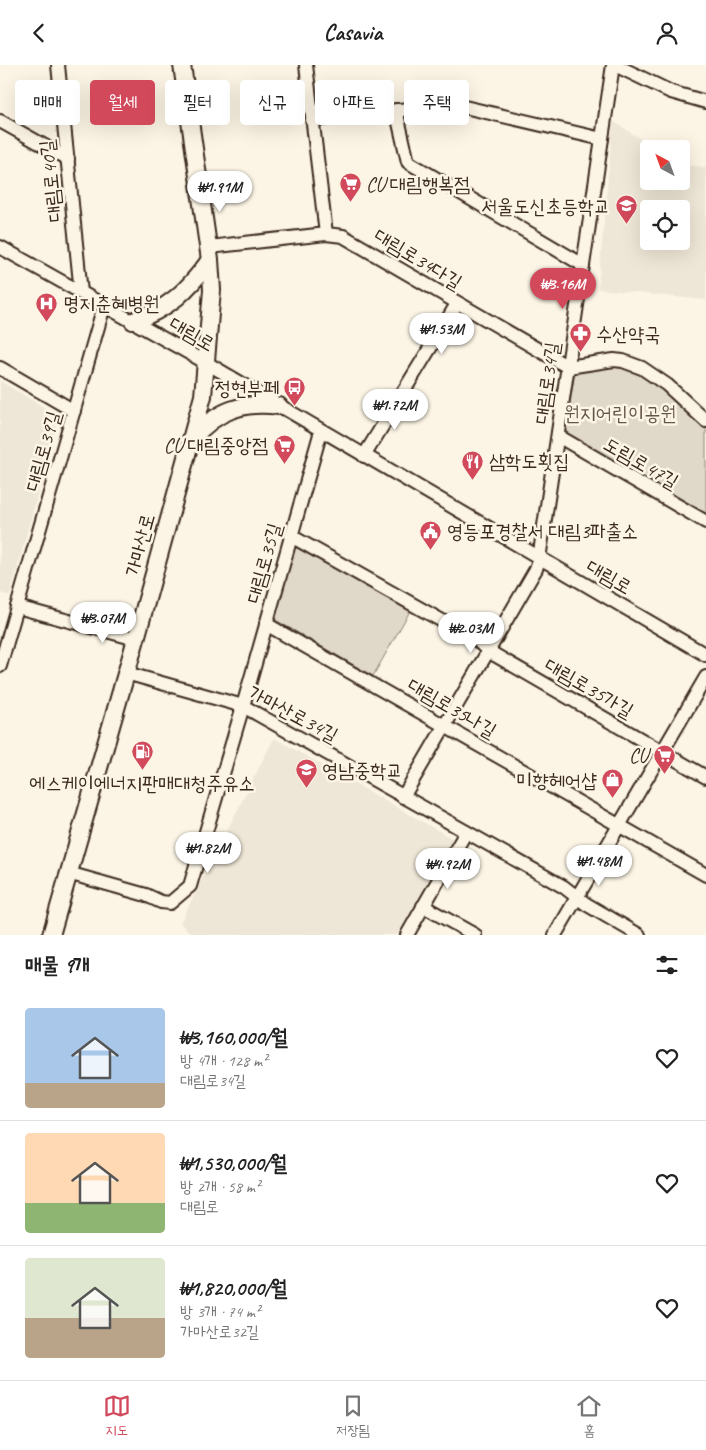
<!DOCTYPE html>
<html lang="ko">
<head>
<meta charset="utf-8">
<style>
	body { margin:0; font-family:Caveat,"Poor Story",sans-serif; background:#f6f6f6; color:#222; height:100vh; display:flex; flex-direction:column; font-size:19px; white-space:nowrap }
	* { box-sizing:border-box; margin:0 }
	p { font-size:16px; color:#767676 }
	.icon { flex:none; width:28px; height:28px; fill:none; stroke:currentColor; stroke-width:2; stroke-linecap:round; stroke-linejoin:round }
	.map { position:relative; height:870px; overflow:hidden }
	.panel { display:flex; flex-direction:column; background:#fff; flex:1 }
	.panel>* { flex:none }
	.hud { position:absolute; left:15px; top:15px; width:676px; height:45px; display:flex; gap:10px }
	.needle { width:32px; rotate:319deg }
	.fabs { position:absolute; left:640px; top:75px; display:grid; gap:10px }
	.fabs a { display:grid; place-items:center; width:50px; height:50px; border-radius:5px; background:#fff; box-shadow:0 5px 20px #0002; font-size:25px }
	.price { position:absolute; translate:-50% -42px; padding:0 11px; border-radius:18px; background:#fff; color:#222; font-size:16px; line-height:32px; filter:drop-shadow(0 1px 2px #0008) }
	.price::after { content:''; position:absolute; left:50%; top:30px; width:15px; height:11px; margin-left:-8px; background:inherit; clip-path:polygon(0 0,100% 0,50% 100%) }
	.price.selected { background:#d1495b; color:#fff }
	ul { padding:0; list-style:none }
	li { display:flex; align-items:center; gap:15px; height:125px; padding:0 25px }
	li+li { border-top:1px solid #e0e0e0 }
	li span { display:grid; place-items:center; flex:none; width:140px; height:100px; border-radius:5px; color:#555 }
	li>.icon { margin-inline-start:auto }
	span .icon { width:60px; height:60px; fill:#fffc; stroke-width:1 }
	li b { font-size:21px }
	h2 { display:flex; justify-content:space-between; align-items:center; height:60px; padding:0 25px; font-size:21px }
	.chip { padding:0 18px; border-radius:5px; background:#fff; box-shadow:0 5px 20px #0002; font-size:18px; line-height:45px }
	.chip.selected { background:#d1495b; color:#fff }
	header { display:flex; justify-content:space-between; align-items:center; height:65px; padding:0 25px; background:#fff; font-size:22px; font-weight:700 }
	.tab-bar { display:flex; justify-content:space-around; align-items:center; height:70px; border-top:1px solid #e0e0e0; background:#fff; font-size:14px; color:#767676 }
	.tab-bar a { display:grid; justify-items:center; gap:2px }
	.tab-bar .selected { color:#d1495b }
	.map>svg:first-child { display:block }
</style>
</head>
<body>
<header><svg class="icon" aria-label="back" viewBox="0 0 24 24"><path d="M15 5l-7 7 7 7"/></svg>Casavia<svg class="icon" aria-label="person" viewBox="0 0 24 24"><circle cx="12" cy="8" r="4"/><path d="M4 21q1-7 8-7t8 7"/></svg></header>
<div class="map">
<svg width="706" height="870" viewBox="0 0 706 870">
	<rect width="100%" height="100%" fill="#fcf5e5"/>
	<filter id="ink" filterUnits="userSpaceOnUse"><feTurbulence type="fractalNoise" baseFrequency=".02" numOctaves="2"/><feDisplacementMap in="SourceGraphic" scale="10" xChannelSelector="R" yChannelSelector="G"/><feConvolveMatrix kernelMatrix="1 2 1 2 8 2 1 2 1" color-interpolation-filters="sRGB"/></filter>
	<g filter="url(#ink)">
		<g fill="#eee6d6" fill-rule="evenodd">
			<path d="M 613,56 L 656,84 L 649,84 L 649,116 L 681,116 L 681,100 L 706,102 L 706,235 L 598,224 ZM 649,144 L 681,144 L 681,176 L 649,176 Z"/>
			<polygon points="0,316 47,344 56,361 10,531 0,528"/>
			<polygon points="274,673 453,774 397,870 193,870 180,858"/>
		</g>
		<g fill="#e0d8c8" stroke="#8e8173">
			<polygon points="615,299 651,312 706,361 706,451 565,369 575,307"/>
			<polygon points="295,482 410,546 373,611 274,554"/>
		</g>
		<g fill="none" stroke-linecap="round" stroke-linejoin="round">
			<defs>
				<g id="minor">
					<polyline points="58,0 81,228"/>
					<polyline points="306,0 326,169"/>
					<polyline points="615,0 671,27 706,37"/>
					<polyline points="396,45 408,97 583,200"/>
					<polyline points="312,55 443,40 456,40 602,74"/>
					<polyline points="0,56 68,94"/>
					<polyline points="0,182 205,297 706,590"/>
					<polyline points="209,182 326,169 343,171 568,302 614,295 623,296 642,303 667,320 706,356"/>
					<polyline points="0,303 74,346"/>
					<polyline points="558,371 706,457"/>
					<polyline points="364,391 457,239"/>
					<polyline points="291,471 478,576 488,586 706,712"/>
					<polyline points="17,542 136,574"/>
					<polyline points="266,559 706,810"/>
					<polyline points="0,601 104,241"/>
					<polyline points="126,608 243,641 564,822 586,839 639,870"/>
					<polyline points="403,732 536,504 539,494 613,0"/>
					<polyline points="68,808 146,830 161,837 170,838 190,821 243,641 321,366"/>
					<polyline points="423,841 475,870"/>
					<polyline points="407,870 466,767"/>
					<polyline points="555,870 706,612"/>
				</g>
				<g id="major">
					<path d="M 133,256 C 169,244 188,225 210,195"/>
					<path d="M 193,373 C 217,345 244,336 279,341"/>
					<polyline points="51,870 136,574 203,331 212,225 210,195 182,0"/>
				</g>
			</defs>
			<use href="#minor" stroke="#3b2a1e" stroke-width="16"/>
			<use href="#major" stroke="#3b2a1e" stroke-width="20"/>
			<use href="#minor" stroke="#fcf5e5" stroke-width="12"/>
			<use href="#major" stroke="#fcf5e5" stroke-width="16"/>
		</g>
	</g>
	<defs>
		<symbol id="supermarket-pin" viewBox="-11 -11 22 30"><path d="M0 17L-7.5 6A9.5 9.5 0 1 1 7.5 6Z" fill="#d1495b" stroke="#fcf5e5"/><path d="M-6-5.5h2.5l.6 2H6L4.5 2H-2.5L-4.4-4H-6ZM-1.5 3.2a1.3 1.3 0 1 0 .1 0ZM3 3.2a1.3 1.3 0 1 0 .1 0Z" fill="#fff"/></symbol>
		<symbol id="school-pin" viewBox="-11 -11 22 30"><path d="M0 17L-7.5 6A9.5 9.5 0 1 1 7.5 6Z" fill="#d1495b" stroke="#fcf5e5"/><path d="M0-5L7-2L0 1L-7-2ZM-4 1L0 2.5L4 1V4Q0 6-4 4Z" fill="#fff"/></symbol>
		<symbol id="hospital-pin" viewBox="-11 -11 22 30"><path d="M0 17L-7.5 6A9.5 9.5 0 1 1 7.5 6Z" fill="#d1495b" stroke="#fcf5e5"/><path d="M-5-5h3v3.5h4V-5h3V5h-3V1.5h-4V5h-3Z" fill="#fff"/></symbol>
		<symbol id="pharmacy-pin" viewBox="-11 -11 22 30"><path d="M0 17L-7.5 6A9.5 9.5 0 1 1 7.5 6Z" fill="#d1495b" stroke="#fcf5e5"/><path d="M-2-6h4v4h4v4h-4v4h-4v-4h-4v-4h4Z" fill="#fff"/></symbol>
		<symbol id="bus-pin" viewBox="-11 -11 22 30"><path d="M0 17L-7.5 6A9.5 9.5 0 1 1 7.5 6Z" fill="#d1495b" stroke="#fcf5e5"/><path d="M-5-6H5V4H4V6H2V4H-2V6H-4V4H-5ZM-3.5-4V0h7V-4ZM-3.5 1.2v1.5H-2V1.2ZM2 1.2v1.5H3.5V1.2Z" fill="#fff"/></symbol>
		<symbol id="restaurant-pin" viewBox="-11 -11 22 30"><path d="M0 17L-7.5 6A9.5 9.5 0 1 1 7.5 6Z" fill="#d1495b" stroke="#fcf5e5"/><path d="M-5-6h1v4h1v-4h1v4h1v-4h1v5L-1.5 .5V6h-2V.5L-5-1ZM5-6V6H3V1.5H1.5Q1.5-4 5-6Z" fill="#fff"/></symbol>
		<symbol id="civic-pin" viewBox="-11 -11 22 30"><path d="M0 17L-7.5 6A9.5 9.5 0 1 1 7.5 6Z" fill="#d1495b" stroke="#fcf5e5"/><path d="M-.6-6.5H3V-4.5H.6V-3L4-1V1h2V6H-6V1h2V-1L-.6-3ZM-1.2 2.5V6h2.4V2.5Z" fill="#fff"/></symbol>
		<symbol id="fuel-pin" viewBox="-11 -11 22 30"><path d="M0 17L-7.5 6A9.5 9.5 0 1 1 7.5 6Z" fill="#d1495b" stroke="#fcf5e5"/><path d="M-5.5-6h7V0h2V4h1.3V-2.5L3-4.5l.8-.8L6-3V5H2.5V1h-1V6h-7ZM-4.2-4.7v3.2H.2V-4.7Z" fill="#fff"/></symbol>
		<symbol id="shop-pin" viewBox="-11 -11 22 30"><path d="M0 17L-7.5 6A9.5 9.5 0 1 1 7.5 6Z" fill="#d1495b" stroke="#fcf5e5"/><path d="M-5-2.5h2.3a2.7 3.5 0 0 1 5.4 0H5L5.5 6h-11ZM-1.5-2.5h3a1.5 2.3 0 0 0-3 0Z" fill="#fff"/></symbol>
	</defs>
	<g fill-rule="evenodd">
		<use href="#supermarket-pin" x="338" y="106" width="25" height="34"/>
		<use href="#school-pin" x="614" y="128" width="25" height="34"/>
		<use href="#hospital-pin" x="34" y="226" width="25" height="34"/>
		<use href="#pharmacy-pin" x="568" y="256" width="25" height="34"/>
		<use href="#bus-pin" x="282" y="310" width="25" height="34"/>
		<use href="#supermarket-pin" x="272" y="368" width="25" height="34"/>
		<use href="#restaurant-pin" x="460" y="384" width="25" height="34"/>
		<use href="#civic-pin" x="418" y="454" width="25" height="34"/>
		<use href="#fuel-pin" x="130" y="674" width="25" height="34"/>
		<use href="#supermarket-pin" x="652" y="678" width="25" height="34"/>
		<use href="#school-pin" x="294" y="692" width="25" height="34"/>
		<use href="#shop-pin" x="600" y="702" width="25" height="34"/>
	</g>
	<g text-anchor="middle" dominant-baseline="central" stroke-width="5" stroke-linejoin="round" paint-order="stroke">
		<g font-size="20" fill="#3b2a1e" stroke="#fcf5e5">
			<text transform="translate(51 116) rotate(-96)">대림로40길</text>
			<text transform="translate(418 194) rotate(31)">대림로34다길</text>
			<text transform="translate(192 269) rotate(30)">대림로</text>
			<text transform="translate(547 318) rotate(-82)">대림로34길</text>
			<text transform="translate(43 386) rotate(-74)">대림로39길</text>
			<text transform="translate(641 398) rotate(30)">도림로47길</text>
			<text transform="translate(140 480) rotate(-75)">가마산로</text>
			<text transform="translate(264 498) rotate(-74)">대림로35길</text>
			<text transform="translate(609 512) rotate(30)">대림로</text>
			<text transform="translate(589 623) rotate(30)">대림로35가길</text>
			<text transform="translate(452 643) rotate(30)">대림로35나길</text>
			<text transform="translate(293 649) rotate(28)">가마산로34길</text>
		</g>
		<g font-size="20" fill="#3b2a1e" stroke="#fcf5e5" text-anchor="start">
			<text x="366" y="119">CU 대림행복점</text>
			<text x="610" y="141" text-anchor="end">서울도신초등학교</text>
			<text x="63" y="238">명지춘혜병원</text>
			<text x="596" y="269">수산약국</text>
			<text x="279" y="323" text-anchor="end">정현부페</text>
			<text x="268" y="380" text-anchor="end">CU 대림중앙점</text>
			<text x="489" y="396">삼학도횟집</text>
			<text x="447" y="466">영등포경찰서 대림3파출소</text>
			<text x="648" y="690" text-anchor="end">CU</text>
			<text x="322" y="705">영남중학교</text>
			<text x="597" y="715" text-anchor="end">미향헤어샵</text>
			<text x="142" y="718" text-anchor="middle">에스케이에너지판매대청주유소</text>
		</g>
		<g font-size="20" fill="#645648" stroke="#fcf5e5">
			<text x="620" y="348">원지어린이공원</text>
		</g>
	</g>
</svg>
<div class="fabs">
<a><svg class="needle" viewBox="-14 -14 28 28"><path d="M0-13l5 13h-10z" fill="#e53935"/><path d="M0 13l5-13h-10z" fill="#767676"/></svg></a>
<a><svg class="icon" aria-label="locate" viewBox="0 0 24 24"><circle cx="12" cy="12" r="6"/><path d="M12 2v4M12 18v4M2 12h4M18 12h4"/></svg></a>
</div>
<b class="price" style="left:220px;top:148px">₩1.91M</b>
<b class="price selected" style="left:563px;top:245px">₩3.16M</b>
<b class="price" style="left:442px;top:290px">₩1.53M</b>
<b class="price" style="left:395px;top:366px">₩1.72M</b>
<b class="price" style="left:103px;top:579px">₩3.07M</b>
<b class="price" style="left:471px;top:589px">₩2.03M</b>
<b class="price" style="left:208px;top:809px">₩1.82M</b>
<b class="price" style="left:599px;top:822px">₩1.48M</b>
<b class="price" style="left:448px;top:825px">₩4.92M</b>
<div class="hud">
<a class="chip">매매</a>
<a class="chip selected">월세</a>
<a class="chip">필터</a>
<a class="chip">신규</a>
<a class="chip">아파트</a>
<a class="chip">주택</a>
</div>
</div>
<section class="panel">
<h2>매물 9개<svg class="icon" aria-label="filters" viewBox="0 0 24 24"><path d="M4 7h16M4 17h16"/><circle cx="9" cy="7" r="2"/><circle cx="15" cy="17" r="2"/></svg></h2>
<ul>
<li><span style="background:linear-gradient(#a9c7e8 75%,#b9a48a 0)"><svg class="icon" aria-label="home" viewBox="0 0 24 24"><path d="M3 11l9-7 9 7M6 9v11h12V9"/></svg></span><div><b>₩3,160,000/월</b><p>방 4개 · 128 m²</p><p>대림로34길</p></div><svg class="icon" aria-label="heart" viewBox="0 0 24 24"><path d="M12 20l-8-8c-3-5 5-10 8-4 3-6 11-1 8 4z"/></svg></li>
<li><span style="background:linear-gradient(#ffd9b3 70%,#8fb573 0)"><svg class="icon" aria-label="home" viewBox="0 0 24 24"><path d="M3 11l9-7 9 7M6 9v11h12V9"/></svg></span><div><b>₩1,530,000/월</b><p>방 2개 · 58 m²</p><p>대림로</p></div><svg class="icon" aria-label="heart" viewBox="0 0 24 24"><path d="M12 20l-8-8c-3-5 5-10 8-4 3-6 11-1 8 4z"/></svg></li>
<li><span style="background:linear-gradient(#dfe7d0 60%,#b9a48a 0)"><svg class="icon" aria-label="home" viewBox="0 0 24 24"><path d="M3 11l9-7 9 7M6 9v11h12V9"/></svg></span><div><b>₩1,820,000/월</b><p>방 3개 · 74 m²</p><p>가마산로32길</p></div><svg class="icon" aria-label="heart" viewBox="0 0 24 24"><path d="M12 20l-8-8c-3-5 5-10 8-4 3-6 11-1 8 4z"/></svg></li>
</ul>
</section>
<nav class="tab-bar">
<a class="selected"><svg class="icon" aria-label="map" viewBox="0 0 24 24"><path d="M3 6l6-2 6 2 6-2v14l-6 2-6-2-6 2zM9 4v14M15 6v14"/></svg>지도</a>
<a><svg class="icon" aria-label="saved" viewBox="0 0 24 24"><path d="M7 4h10v16l-5-4-5 4z"/></svg>저장됨</a>
<a><svg class="icon" aria-label="home" viewBox="0 0 24 24"><path d="M3 11l9-7 9 7M6 9v11h12V9"/></svg>홈</a>
</nav>
</body>
</html>
